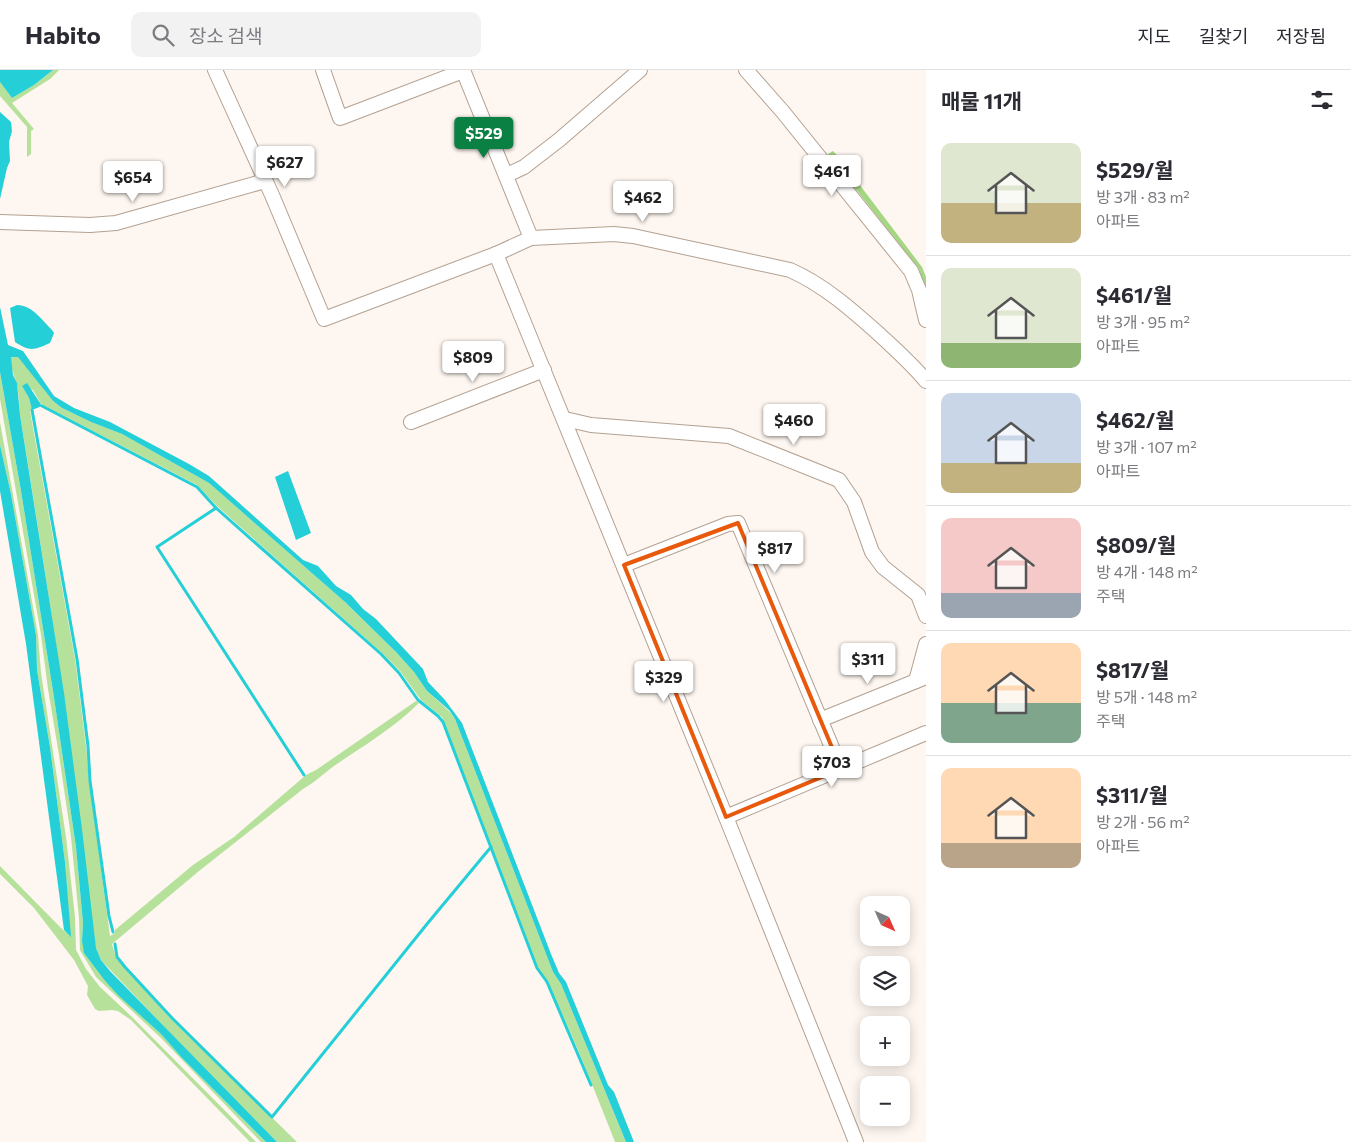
<!DOCTYPE html>
<html lang="ko">
<head>
<meta charset="utf-8">
<style>
	body { margin:0; font-family:Commissioner,"Noto Sans KR",sans-serif; background:#f2f2f3; color:#2b2b33; height:100vh; display:flex; flex-direction:column; font-size:19px; white-space:nowrap }
	* { box-sizing:border-box; margin:0 }
	p { font-size:16px; color:#7c7c81 }
	.icon { flex:none; width:28px; height:28px; fill:none; stroke:currentColor; stroke-width:2; stroke-linecap:round; stroke-linejoin:round }
	.map { position:relative; flex:1; overflow:hidden }
	.drawer { display:flex; flex-direction:column; background:#fff; width:425px }
	.drawer>* { flex:none }
	.needle { width:32px; rotate:135deg }
	.fabs { position:absolute; left:860px; top:826px; display:grid; gap:10px }
	.fabs a { display:grid; place-items:center; width:50px; height:50px; border-radius:10px; background:#fff; box-shadow:0 2px 12px #0003; font-size:25px }
	.price { position:absolute; translate:-50% -42px; padding:0 11px; border-radius:5px; background:#fff; color:#222; font-size:16px; line-height:32px; filter:drop-shadow(0 1px 2px #0008) }
	.price::after { content:''; position:absolute; left:50%; top:30px; width:15px; height:11px; margin-left:-8px; background:inherit; clip-path:polygon(0 0,100% 0,50% 100%) }
	.price.current { background:#0b8043; color:#fff }
	ul { padding:0; list-style:none }
	li { display:flex; align-items:center; gap:15px; height:125px; padding:0 15px }
	li+li { border-top:1px solid #e1e1e2 }
	li span { display:grid; place-items:center; flex:none; width:140px; height:100px; border-radius:10px; color:#555 }
	li>.icon { margin-inline-start:auto }
	span .icon { width:60px; height:60px; fill:#fffc; stroke-width:1 }
	li b { font-size:21px }
	h2 { display:flex; justify-content:space-between; align-items:center; height:60px; padding:0 15px; font-size:21px }
	header { display:flex; align-items:center; gap:30px; box-sizing:border-box; height:70px; padding:0 25px; background:#fff; border-bottom:1px solid #e1e1e2 }
	header strong { font-size:24px }
	nav { display:flex; gap:28px; margin-inline-start:auto; font-size:18px }
	.search { width:350px; height:45px; background:#f2f2f3; display:flex; align-items:center; gap:12px; box-sizing:border-box; padding:0 18px; border-radius:10px; color:#7c7c81; font-size:19px }
	main { display:flex; flex:1; min-height:0 }
	.map>svg:first-child { display:block }
</style>
</head>
<body>
<header>
<strong>Habito</strong>
<div class="search"><svg class="icon" aria-label="search" viewBox="0 0 24 24"><circle cx="10" cy="10" r="6"/><path d="M15 15l6 6"/></svg>장소 검색</div>
<nav><a>지도</a><a>길찾기</a><a>저장됨</a></nav>
</header>
<main>
<div class="map">
<svg width="926" height="1072" viewBox="0 0 926 1072">
	<rect width="100%" height="100%" fill="#fef6f0"/>
	<g fill="#b6e19b">
		<polygon points="53,0 59,0 50,9 12,33 34,59 31,61 31,84 27,87 27,57 0,26 0,12 12,28 34,15"/>
		<path d="M 18,286 L 53,331 L 62,338 L 91,352 L 122,364 L 209,413 L 345,532 L 396,582 L 414,602 L 427,621 L 449,641 L 455,649 L 553,902 L 561,914 L 626,1072 L 615,1072 C 600,1034 585,996 569,959 C 559,938 551,916 538,897 L 442,647 L 421,630 L 400,601 L 382,583 L 217,436 L 197,415 L 41,334 L 33,320 L 22,316 L 29,328 L 32,340 L 30,341 L 75,589 L 86,676 L 89,710 L 110,866 L 115,863 L 115,860 L 193,795 L 234,767 L 306,705 L 316,700 L 416,631 L 419,633 C 394,658 363,676 334,696 C 323,704 314,713 303,719 L 199,801 L 112,874 L 116,888 L 170,948 L 297,1072 L 277,1072 L 187,981 L 101,890 L 96,878 L 93,865 C 75,690 48,518 20,345 C 19,335 19,321 16,311 C 13,303 11,296 10,287 Z"/>
		<polygon points="0,302 21,421 53,621 76,777 83,853 82,871 106,912 161,964 182,988 266,1072 261,1072 161,968 96,907 80,880 79,848 71,767 59,685 48,619 41,565 0,329"/>
		<polygon points="0,352 38,565 41,603 66,767 75,847 76,880 86,899 100,917 131,946 256,1072 250,1072 131,950 118,941 112,940 99,941 95,939 87,925 88,916 74,890 34,838 0,804 0,796 61,858 70,866 65,792 50,677 37,600 36,565 11,424 0,375"/>
	</g>
	<polygon fill="#a4d781" points="833,81 858,107 856,110 922,197 926,207 926,223 919,199 828,84"/>
	<g fill="#24cfd7">
		<polygon points="0,0 53,0 34,15 12,28 0,12"/>
		<polygon points="0,42 11,52 12,61 9,72 10,91 7,98 0,129"/>
		<path d="M 17,235 C 32,235 42,250 52,260 L 54,263 L 50,273 C 34,280 30,282 15,272 L 10,238 Z"/>
		<polygon points="0,237 8,275 23,281 54,326 74,338 110,352 189,394 209,406 303,490 318,496 336,516 351,525 363,539 376,549 423,599 428,612 445,630 462,653 551,884 559,903 566,912 608,1015 614,1022 634,1072 626,1072 561,914 553,902 455,649 449,640 427,621 414,602 396,582 345,532 209,413 122,364 91,352 62,338 53,331 18,287 11,287 13,305 17,313 20,345 64,623 82,759 96,878 101,890 110,901 277,1072 266,1072 182,988 161,964 119,926 106,912 84,883 82,871 83,853 76,777 53,621 21,421 0,302"/>
		<polygon points="27,313 42,336 32,340 29,328 22,316"/>
		<polygon points="0,375 11,424 36,565 37,600 50,677 65,792 71,867 64,860 26,574 0,421"/>
		<polygon points="288,401 311,463 296,470 275,407"/>
	</g>
	<g fill="none" stroke-linecap="round" stroke-linejoin="round">
		<g stroke="#24cfd7" stroke-width="3">
			<polyline points="42,336 197,417 216,438 381,584 399,603 418,630 438,646 443,652 537,898 547,912 591,1015"/>
			<polyline points="32,340 77,589 88,676 90,711 109,846 113,862"/>
			<polyline points="216,438 157,477 304,705"/>
			<polyline points="115,874 117,887 125,897 172,948 272,1047 427,854 491,777"/>
		</g>
		<defs>
			<g id="minor">
				<path d="M 215,0 L 272,125 L 324,249 L 496,184 L 531,168 L 614,164 L 633,166 L 790,200 C 824,215 852,240 880,265 C 896,280 912,294 926,311"/>
				<polyline points="323,0 340,48 463,1"/>
				<polyline points="463,0 531,168"/>
				<polyline points="746,0 783,42 911,201 919,220 926,250"/>
				<polyline points="507,105 524,97 559,70 640,0"/>
				<polyline points="0,152 90,155 116,153 265,111"/>
				<polyline points="496,184 726,747 856,1072"/>
				<polyline points="565,349 591,355 729,366 839,410 854,432 872,482 883,497 918,525 926,546"/>
				<polyline points="411,352 544,300"/>
				<polyline points="624,495 728,454 738,453 841,699"/>
				<polyline points="916,611 926,574"/>
				<polyline points="820,650 926,607"/>
				<polyline points="726,747 926,663"/>
			</g>
		</defs>
		<use href="#minor" stroke="#b3a192" stroke-width="16"/>
		<use href="#minor" stroke="#fff" stroke-width="14"/>
	</g>
	<path fill="none" stroke="#e8590c" stroke-width="4" stroke-linejoin="round" d="M 738,453 L 841,699 L 726,747 L 624,495 Z"/>
</svg>
<div class="fabs">
<a><svg class="needle" viewBox="-14 -14 28 28"><path d="M0-13l5 13h-10z" fill="#e53935"/><path d="M0 13l5-13h-10z" fill="#7c7c81"/></svg></a>
<a><svg class="icon" aria-label="layers" viewBox="0 0 24 24"><path d="M12 4l9 5-9 5-9-5zM3 14l9 5 9-5"/></svg></a>
<a>+</a>
<a>−</a>
</div>
<b class="price current" style="left:484px;top:89px">$529</b>
<b class="price" style="left:285px;top:118px">$627</b>
<b class="price" style="left:832px;top:127px">$461</b>
<b class="price" style="left:133px;top:133px">$654</b>
<b class="price" style="left:643px;top:153px">$462</b>
<b class="price" style="left:473px;top:313px">$809</b>
<b class="price" style="left:794px;top:376px">$460</b>
<b class="price" style="left:775px;top:504px">$817</b>
<b class="price" style="left:868px;top:615px">$311</b>
<b class="price" style="left:664px;top:633px">$329</b>
<b class="price" style="left:832px;top:718px">$703</b>
</div>
<section class="drawer">
<h2>매물 11개<svg class="icon" aria-label="filters" viewBox="0 0 24 24"><path d="M4 7h16M4 17h16"/><circle cx="9" cy="7" r="2"/><circle cx="15" cy="17" r="2"/></svg></h2>
<ul>
<li><span style="background:linear-gradient(#dfe7d0 60%,#c2b280 0)"><svg class="icon" aria-label="home" viewBox="0 0 24 24"><path d="M3 11l9-7 9 7M6 9v11h12V9"/></svg></span><div><b>$529/월</b><p>방 3개 · 83 m²</p><p>아파트</p></div></li>
<li><span style="background:linear-gradient(#dfe7d0 75%,#8fb573 0)"><svg class="icon" aria-label="home" viewBox="0 0 24 24"><path d="M3 11l9-7 9 7M6 9v11h12V9"/></svg></span><div><b>$461/월</b><p>방 3개 · 95 m²</p><p>아파트</p></div></li>
<li><span style="background:linear-gradient(#c9d6e8 70%,#c2b280 0)"><svg class="icon" aria-label="home" viewBox="0 0 24 24"><path d="M3 11l9-7 9 7M6 9v11h12V9"/></svg></span><div><b>$462/월</b><p>방 3개 · 107 m²</p><p>아파트</p></div></li>
<li><span style="background:linear-gradient(#f6c9c9 75%,#9aa5b1 0)"><svg class="icon" aria-label="home" viewBox="0 0 24 24"><path d="M3 11l9-7 9 7M6 9v11h12V9"/></svg></span><div><b>$809/월</b><p>방 4개 · 148 m²</p><p>주택</p></div></li>
<li><span style="background:linear-gradient(#ffd9b3 60%,#7fa58c 0)"><svg class="icon" aria-label="home" viewBox="0 0 24 24"><path d="M3 11l9-7 9 7M6 9v11h12V9"/></svg></span><div><b>$817/월</b><p>방 5개 · 148 m²</p><p>주택</p></div></li>
<li><span style="background:linear-gradient(#ffd9b3 75%,#b9a48a 0)"><svg class="icon" aria-label="home" viewBox="0 0 24 24"><path d="M3 11l9-7 9 7M6 9v11h12V9"/></svg></span><div><b>$311/월</b><p>방 2개 · 56 m²</p><p>아파트</p></div></li>
</ul>
</section>
</main>
</body>
</html>
